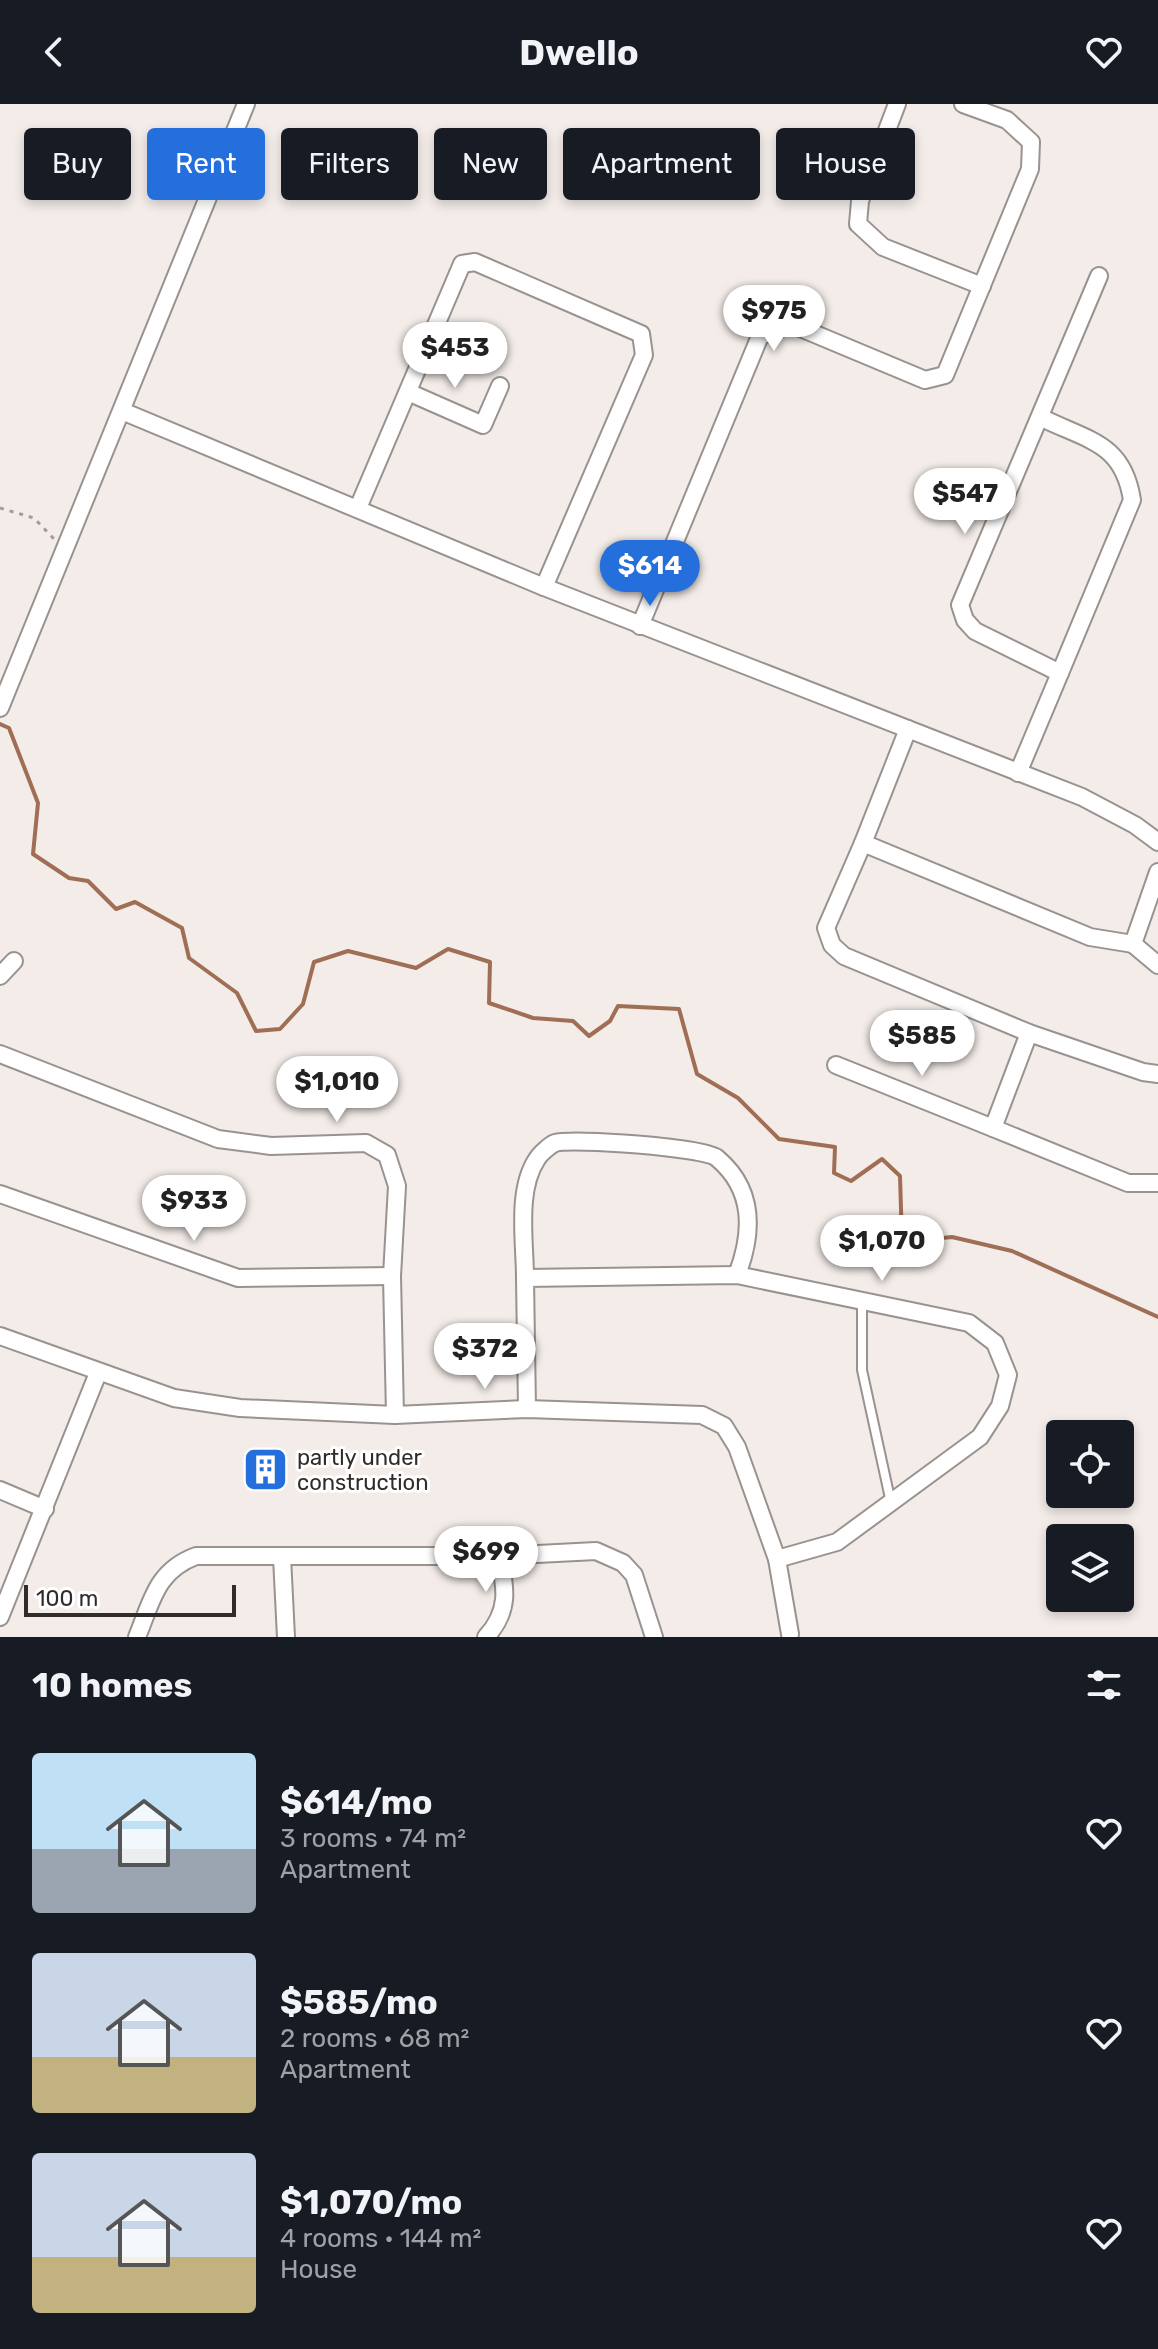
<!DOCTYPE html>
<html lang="en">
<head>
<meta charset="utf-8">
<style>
	body { margin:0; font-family:Rubik,sans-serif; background:#20242c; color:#f1f3f6; height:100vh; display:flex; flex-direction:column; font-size:30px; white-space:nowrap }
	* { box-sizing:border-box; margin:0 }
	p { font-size:26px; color:#9ea1a6 }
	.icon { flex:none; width:44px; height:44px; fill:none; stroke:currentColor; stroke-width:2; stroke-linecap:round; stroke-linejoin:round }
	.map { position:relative; height:1533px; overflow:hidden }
	.sheet { display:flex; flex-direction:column; background:#171b24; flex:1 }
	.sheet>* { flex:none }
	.banner { position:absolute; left:24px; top:24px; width:1110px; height:72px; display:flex; gap:16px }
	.buttons { position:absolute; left:1046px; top:1316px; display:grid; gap:16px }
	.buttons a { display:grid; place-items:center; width:88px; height:88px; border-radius:8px; background:#171b24; box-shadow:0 4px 12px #0003; font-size:40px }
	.scale { position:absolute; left:24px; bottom:20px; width:212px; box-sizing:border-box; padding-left:8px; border:4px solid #2f2c2b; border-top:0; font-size:22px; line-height:28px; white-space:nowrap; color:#2f2c2b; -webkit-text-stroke:6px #fff; paint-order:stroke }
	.price { position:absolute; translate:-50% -68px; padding:0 18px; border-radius:28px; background:#fff; color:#222; font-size:26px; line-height:52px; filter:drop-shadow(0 2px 4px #0008) }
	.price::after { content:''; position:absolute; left:50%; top:48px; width:24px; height:18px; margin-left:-12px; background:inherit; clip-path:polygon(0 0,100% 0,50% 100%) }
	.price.on { background:#246fdb; color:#fff }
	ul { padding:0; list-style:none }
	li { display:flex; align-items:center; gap:24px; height:200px; padding:0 32px }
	li span { display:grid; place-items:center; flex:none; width:224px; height:160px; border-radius:8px; color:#555 }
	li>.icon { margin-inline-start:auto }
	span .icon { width:96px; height:96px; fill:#fffc; stroke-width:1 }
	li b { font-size:34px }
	h2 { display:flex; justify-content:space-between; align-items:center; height:96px; padding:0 32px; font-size:34px }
	.chip { padding:0 28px; border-radius:8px; background:#171b24; box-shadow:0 4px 12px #0003; font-size:28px; line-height:72px }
	.chip.on { background:#246fdb; color:#fff }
	header { display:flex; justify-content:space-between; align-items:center; height:104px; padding:0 32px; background:#171b24; font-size:36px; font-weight:700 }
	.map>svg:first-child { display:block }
</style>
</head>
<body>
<header><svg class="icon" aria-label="back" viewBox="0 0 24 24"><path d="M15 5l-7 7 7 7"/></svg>Dwello<svg class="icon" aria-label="heart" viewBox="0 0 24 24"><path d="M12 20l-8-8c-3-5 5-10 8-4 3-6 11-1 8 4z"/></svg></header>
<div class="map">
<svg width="1158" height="1533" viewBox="0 0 1158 1533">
	<rect width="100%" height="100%" fill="#f3ece8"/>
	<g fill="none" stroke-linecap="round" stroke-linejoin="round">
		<polyline stroke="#a06e54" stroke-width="4" points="0,620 9,624 38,699 33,750 69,774 88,777 116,805 135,798 182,824 189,854 237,889 256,927 280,925 303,900 314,858 348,847 416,864 448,845 490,858 489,899 533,914 573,917 589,932 610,917 618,902 679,905 697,970 738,994 779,1035 835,1043 834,1069 851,1077 882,1055 900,1072 902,1138 952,1133 1012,1147 1158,1213"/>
		<defs>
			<polyline id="service" points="862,1196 862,1266 891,1399"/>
			<g id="minor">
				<polyline points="897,0 860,97 858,120 883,143 982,182"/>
				<polyline points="408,288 483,321 500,282"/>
				<polyline points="122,307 544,483 1082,693 1135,721 1158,738"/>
				<path d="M 1040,313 C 1088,337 1123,338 1132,396 L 1060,569"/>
				<polyline points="358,404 462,160 475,158 641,230 644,251 544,483"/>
				<polyline points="640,522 760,232 791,220 925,276 945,271 1030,65 1031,38 1007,16 963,0"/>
				<polyline points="0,604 246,0"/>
				<polyline points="908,625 863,739 1090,833 1133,840 1158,768"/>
				<polyline points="1018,669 1060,569 975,527 965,516 960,501 1099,172"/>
				<polyline points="863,739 826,824 832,841 844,852 1029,929 1143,968 1158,970"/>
				<polyline points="1133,840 1158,861"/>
				<polyline points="0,872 14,857"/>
				<polyline points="1029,929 993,1024 1128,1079 1158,1079"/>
				<polyline points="0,950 218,1035 271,1042 366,1039 387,1051 397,1082 392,1172 395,1311"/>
				<polyline points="836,961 993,1024"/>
				<polyline points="0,1090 238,1174 392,1172"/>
				<path d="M 525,1174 C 525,1138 516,1086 537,1055 C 540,1050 550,1041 555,1039 C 572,1034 704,1043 717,1054 C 755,1086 753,1129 737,1171"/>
				<polyline points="0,1232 174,1294 240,1304 395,1311 527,1305 702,1311 724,1322 737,1343 777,1455 790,1530"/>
				<polyline points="527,1305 525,1174 737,1171 969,1219 995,1239 1008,1271 1000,1302 980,1333 837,1438 777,1455"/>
				<polyline points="0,1386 45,1405"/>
				<polyline points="282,1453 286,1533"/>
				<polyline points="0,1513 98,1269"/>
				<path d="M 137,1533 C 152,1497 156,1467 196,1452 L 499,1452 L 596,1447 L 623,1459 L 634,1471 L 654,1533"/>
				<path d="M 486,1533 C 510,1507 506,1484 499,1452"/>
			</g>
		</defs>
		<use href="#service" stroke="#99928f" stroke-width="12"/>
		<use href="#minor" stroke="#99928f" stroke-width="20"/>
		<polyline stroke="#a19c99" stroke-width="3" stroke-dasharray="4 6" stroke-linecap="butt" points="0,404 34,414 55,436"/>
		<use href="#service" stroke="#fff" stroke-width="8"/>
		<use href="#minor" stroke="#fff" stroke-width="16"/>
	</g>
	<defs>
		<symbol id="building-square" viewBox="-11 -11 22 22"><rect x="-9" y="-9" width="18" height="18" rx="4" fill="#246fdb" stroke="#fff"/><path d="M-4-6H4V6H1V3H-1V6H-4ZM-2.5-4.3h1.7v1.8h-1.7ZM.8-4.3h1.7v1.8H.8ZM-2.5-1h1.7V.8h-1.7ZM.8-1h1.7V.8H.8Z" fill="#fff"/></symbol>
	</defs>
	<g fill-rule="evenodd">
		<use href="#building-square" x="240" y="1340" width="51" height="51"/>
	</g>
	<g text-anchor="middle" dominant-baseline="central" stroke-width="6" stroke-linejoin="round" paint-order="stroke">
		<g font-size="22" fill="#2f2c2b" stroke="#fff" text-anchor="start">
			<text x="297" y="1353">partly under<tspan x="297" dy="25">construction</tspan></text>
		</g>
	</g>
</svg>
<div class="buttons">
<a><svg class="icon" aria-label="locate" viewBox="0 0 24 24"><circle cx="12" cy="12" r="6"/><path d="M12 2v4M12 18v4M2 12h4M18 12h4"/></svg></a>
<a><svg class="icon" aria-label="layers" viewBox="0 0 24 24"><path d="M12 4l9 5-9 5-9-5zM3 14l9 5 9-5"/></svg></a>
</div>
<div class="scale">100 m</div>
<b class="price" style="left:774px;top:249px">$975</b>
<b class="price" style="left:455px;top:286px">$453</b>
<b class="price" style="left:965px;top:432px">$547</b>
<b class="price on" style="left:650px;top:504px">$614</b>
<b class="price" style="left:922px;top:974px">$585</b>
<b class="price" style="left:337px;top:1020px">$1,010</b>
<b class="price" style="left:194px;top:1139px">$933</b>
<b class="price" style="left:882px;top:1179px">$1,070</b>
<b class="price" style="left:485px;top:1287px">$372</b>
<b class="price" style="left:486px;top:1490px">$699</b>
<div class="banner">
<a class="chip">Buy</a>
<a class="chip on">Rent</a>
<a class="chip">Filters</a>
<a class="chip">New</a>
<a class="chip">Apartment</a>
<a class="chip">House</a>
</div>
</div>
<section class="sheet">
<h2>10 homes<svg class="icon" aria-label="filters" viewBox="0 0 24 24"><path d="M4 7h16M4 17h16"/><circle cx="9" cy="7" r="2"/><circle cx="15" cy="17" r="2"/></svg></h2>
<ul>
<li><span style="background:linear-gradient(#bfe0f5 60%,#9aa5b1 0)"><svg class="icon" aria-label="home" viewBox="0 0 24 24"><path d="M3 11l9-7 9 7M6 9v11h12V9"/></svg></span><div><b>$614/mo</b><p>3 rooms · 74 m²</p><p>Apartment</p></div><svg class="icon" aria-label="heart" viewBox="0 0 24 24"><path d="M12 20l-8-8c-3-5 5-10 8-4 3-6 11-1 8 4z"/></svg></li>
<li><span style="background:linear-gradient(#c9d6e8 65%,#c2b280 0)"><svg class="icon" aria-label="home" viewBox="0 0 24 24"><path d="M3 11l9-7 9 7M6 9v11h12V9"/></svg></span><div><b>$585/mo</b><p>2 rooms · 68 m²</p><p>Apartment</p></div><svg class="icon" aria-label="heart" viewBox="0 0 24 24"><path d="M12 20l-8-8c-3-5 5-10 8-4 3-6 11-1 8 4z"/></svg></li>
<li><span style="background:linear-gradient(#c9d6e8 65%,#c2b280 0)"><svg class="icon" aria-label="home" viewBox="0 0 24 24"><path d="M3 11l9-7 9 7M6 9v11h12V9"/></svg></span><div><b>$1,070/mo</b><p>4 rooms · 144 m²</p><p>House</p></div><svg class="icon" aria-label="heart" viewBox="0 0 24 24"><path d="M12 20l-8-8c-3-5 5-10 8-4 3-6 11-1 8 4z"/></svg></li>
</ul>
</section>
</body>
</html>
